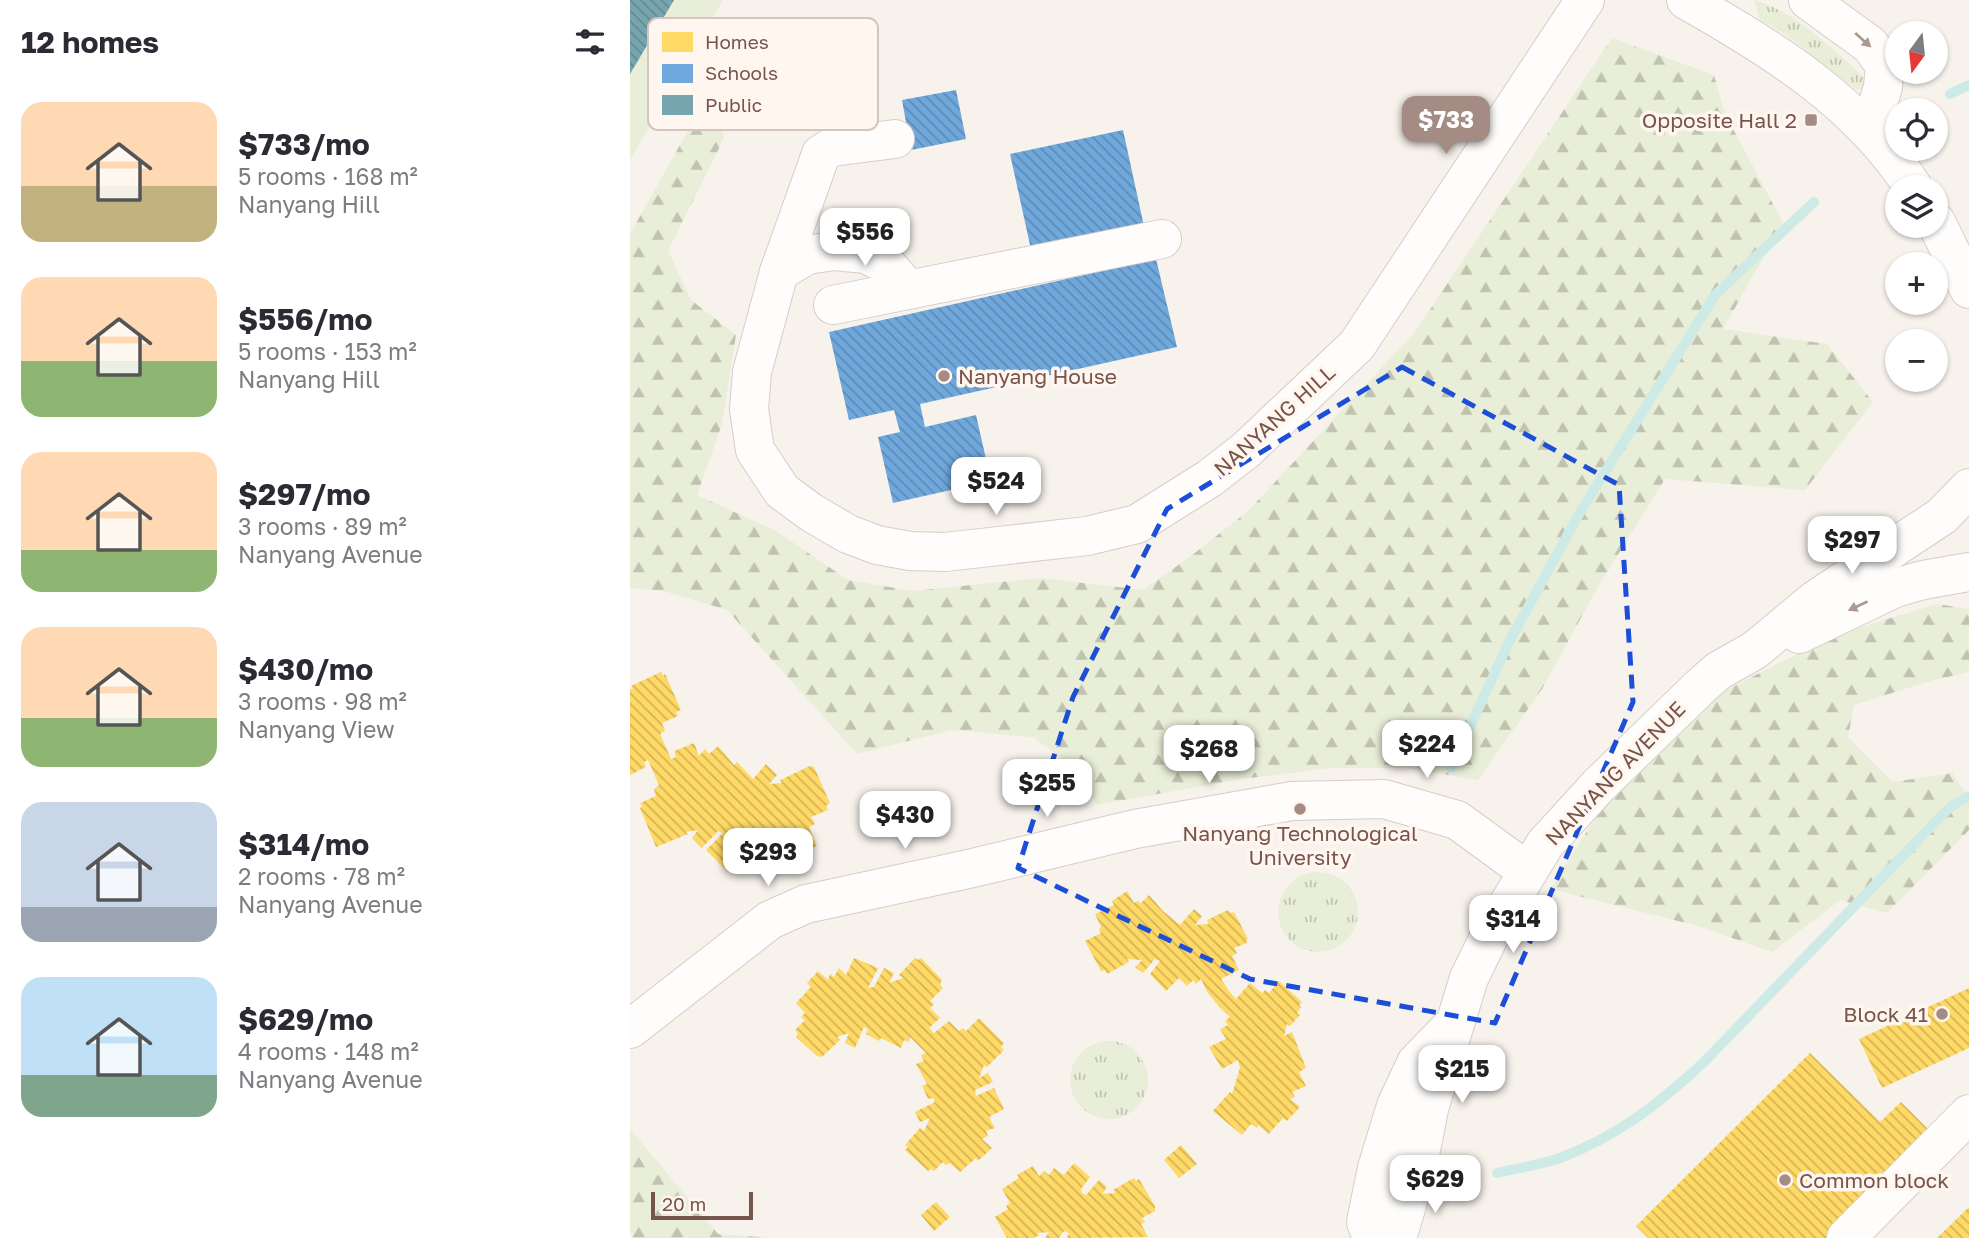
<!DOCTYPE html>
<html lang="en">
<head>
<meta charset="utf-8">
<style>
	body { margin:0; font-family:"Golos Text",sans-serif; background:#f2f2f3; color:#2b2b33; height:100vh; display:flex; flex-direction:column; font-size:26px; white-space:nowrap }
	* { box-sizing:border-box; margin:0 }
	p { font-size:23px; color:#7c7c81 }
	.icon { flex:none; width:38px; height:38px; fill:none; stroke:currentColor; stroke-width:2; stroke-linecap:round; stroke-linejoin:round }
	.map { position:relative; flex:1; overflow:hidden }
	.sheet { display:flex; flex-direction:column; background:#fff; width:630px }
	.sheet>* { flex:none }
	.needle { width:46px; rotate:195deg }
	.tools { position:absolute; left:1255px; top:21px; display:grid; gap:14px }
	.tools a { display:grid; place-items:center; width:63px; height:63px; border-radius:50%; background:#fff; box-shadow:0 2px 5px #0004; font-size:35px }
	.scale { position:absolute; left:21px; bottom:18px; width:102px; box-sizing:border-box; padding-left:7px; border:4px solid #77544c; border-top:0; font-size:19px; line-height:24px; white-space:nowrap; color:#77544c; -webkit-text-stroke:5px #fff6ef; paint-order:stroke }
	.price { position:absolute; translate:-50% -60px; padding:0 16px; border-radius:14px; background:#fff; color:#222; font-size:23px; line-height:46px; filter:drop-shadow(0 2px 4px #0008) }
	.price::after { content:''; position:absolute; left:50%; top:42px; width:21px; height:16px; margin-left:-10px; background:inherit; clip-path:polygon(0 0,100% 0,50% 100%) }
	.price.on { background:#a48b84; color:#fff }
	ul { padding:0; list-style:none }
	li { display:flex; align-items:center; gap:21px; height:175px; padding:0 21px }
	li span { display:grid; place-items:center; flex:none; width:196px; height:140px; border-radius:21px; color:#555 }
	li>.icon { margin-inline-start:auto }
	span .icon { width:84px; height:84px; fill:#fffc; stroke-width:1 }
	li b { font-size:30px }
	h2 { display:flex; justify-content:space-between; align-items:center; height:84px; padding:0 21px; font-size:30px }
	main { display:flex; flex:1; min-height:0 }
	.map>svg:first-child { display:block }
</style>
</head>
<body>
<main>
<section class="sheet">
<h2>12 homes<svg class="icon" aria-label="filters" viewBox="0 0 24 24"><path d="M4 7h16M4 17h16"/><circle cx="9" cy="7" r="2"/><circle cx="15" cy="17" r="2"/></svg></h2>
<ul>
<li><span style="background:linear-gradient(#ffd9b3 60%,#c2b280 0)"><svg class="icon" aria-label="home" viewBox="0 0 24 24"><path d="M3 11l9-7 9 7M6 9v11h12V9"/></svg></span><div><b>$733/mo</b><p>5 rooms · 168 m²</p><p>Nanyang Hill</p></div></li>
<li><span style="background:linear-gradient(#ffd9b3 60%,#8fb573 0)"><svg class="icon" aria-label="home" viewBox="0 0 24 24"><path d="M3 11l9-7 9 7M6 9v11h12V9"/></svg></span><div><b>$556/mo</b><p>5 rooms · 153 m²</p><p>Nanyang Hill</p></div></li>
<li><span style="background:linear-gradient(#ffd9b3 70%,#8fb573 0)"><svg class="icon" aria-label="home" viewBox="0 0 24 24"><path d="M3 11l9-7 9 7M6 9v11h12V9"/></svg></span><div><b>$297/mo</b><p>3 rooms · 89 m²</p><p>Nanyang Avenue</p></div></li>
<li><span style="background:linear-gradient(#ffd9b3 65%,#8fb573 0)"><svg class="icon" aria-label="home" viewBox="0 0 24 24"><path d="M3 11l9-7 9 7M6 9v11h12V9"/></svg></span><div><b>$430/mo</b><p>3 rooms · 98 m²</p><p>Nanyang View</p></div></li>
<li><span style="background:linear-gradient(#c9d6e8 75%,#9aa5b1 0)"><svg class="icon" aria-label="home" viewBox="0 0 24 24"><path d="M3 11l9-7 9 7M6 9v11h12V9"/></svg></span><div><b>$314/mo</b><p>2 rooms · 78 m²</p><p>Nanyang Avenue</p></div></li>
<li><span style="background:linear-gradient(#bfe0f5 70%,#7fa58c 0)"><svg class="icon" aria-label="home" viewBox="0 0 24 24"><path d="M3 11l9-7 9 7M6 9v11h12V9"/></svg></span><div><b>$629/mo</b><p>4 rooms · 148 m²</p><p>Nanyang Avenue</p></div></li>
</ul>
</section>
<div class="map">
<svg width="1339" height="1238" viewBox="0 0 1339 1238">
	<defs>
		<pattern id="grass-tufts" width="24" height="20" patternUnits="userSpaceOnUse" patternTransform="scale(1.75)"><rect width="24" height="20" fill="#e8eed7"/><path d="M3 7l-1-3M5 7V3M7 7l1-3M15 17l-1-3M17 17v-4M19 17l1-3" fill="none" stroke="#c1c3b1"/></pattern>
		<pattern id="forest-firs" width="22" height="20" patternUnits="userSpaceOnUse" patternTransform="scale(1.75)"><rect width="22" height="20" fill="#e8eed7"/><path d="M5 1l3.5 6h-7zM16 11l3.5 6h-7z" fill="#c1c3b1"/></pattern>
		<pattern id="homes-back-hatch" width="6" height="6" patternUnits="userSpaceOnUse" patternTransform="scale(1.75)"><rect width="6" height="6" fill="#ffd966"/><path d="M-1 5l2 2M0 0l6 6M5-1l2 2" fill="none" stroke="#d3b356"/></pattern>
		<pattern id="schools-back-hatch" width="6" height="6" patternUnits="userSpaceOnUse" patternTransform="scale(1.75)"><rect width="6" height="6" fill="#6fa8dc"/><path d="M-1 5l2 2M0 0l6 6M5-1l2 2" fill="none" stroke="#608bb5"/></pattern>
		<pattern id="public-back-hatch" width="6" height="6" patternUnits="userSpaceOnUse" patternTransform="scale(1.75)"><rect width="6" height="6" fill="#76a5af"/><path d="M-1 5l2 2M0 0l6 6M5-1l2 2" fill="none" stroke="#668991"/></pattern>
	</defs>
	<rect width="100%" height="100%" fill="#f7f2ec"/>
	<g fill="url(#grass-tufts)">
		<path d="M 1124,0 C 1163,10 1209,53 1237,81 L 1235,87 L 1228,90 C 1194,68 1167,38 1130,20 Z"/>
		<circle cx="688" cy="912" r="40"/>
		<circle cx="479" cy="1080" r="39"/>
	</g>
	<g fill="url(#forest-firs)">
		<polygon points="982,38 1084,75 1095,114 1153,223 1093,329 1197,344 1243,402 1175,490 1035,479 968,587 912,689 848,780 778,768 699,768 611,779 467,805 440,764 403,737 322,730 227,754 97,610 34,591 0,588 0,234 86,81 94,138 38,251 61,300 106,335 92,424 67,495 146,531 218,580 283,591 411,578 513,590 561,556 618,511 785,332"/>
		<polygon points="1307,604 1339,609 1339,672 1300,681 1224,705 1218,737 1263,782 1322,773 1339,798 1339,830 1257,913 1210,900 1142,952 1068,926 920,889 984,789 1094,691 1205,635"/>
		<polygon points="0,1129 88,1234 143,1238 2,1238 3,1235 0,1231"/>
	</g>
	<polygon fill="#e8eed7" points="0,0 93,0 0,160"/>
	<g fill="url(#homes-back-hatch)">
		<polygon points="31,672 33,676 35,674 51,710 46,712 48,716 32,723 35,731 30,734 41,759 46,757 44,751 64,743 69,756 75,749 79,754 88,746 104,765 107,762 123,779 136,764 147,775 139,784 152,783 150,780 180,766 184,767 200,803 196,806 198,810 181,817 185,824 179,827 187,846 163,856 166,862 143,872 138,859 135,864 130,860 122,868 112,858 98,872 76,850 93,833 88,831 72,848 62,838 68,830 56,832 58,834 26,847 10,808 12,806 10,803 26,796 24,789 29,785 18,760 14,762 16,767 0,775 0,689 3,689 1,686"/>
		<polygon points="497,891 504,903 507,901 511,903 519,895 533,911 550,925 564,909 572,916 565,925 579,924 577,920 598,910 601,913 604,912 618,939 616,940 617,943 604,948 607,953 602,956 609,970 591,979 599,991 606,999 620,983 632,993 635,990 639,993 649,981 672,1002 669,1005 671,1007 667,1013 670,1015 660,1026 657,1024 654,1036 662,1032 676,1068 669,1072 676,1086 662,1092 665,1097 660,1099 670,1107 657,1121 653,1118 639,1134 628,1125 627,1128 621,1124 612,1135 583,1111 600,1092 602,1094 610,1068 608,1060 592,1069 579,1047 596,1039 590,1029 598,1025 595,1021 600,1017 591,1009 577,992 571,979 566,984 563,980 557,986 549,978 536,991 520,974 530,961 525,959 513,973 505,967 512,960 497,959 499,962 477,974 475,970 471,971 455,941 471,933 469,929 471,927 465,914 484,905 482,901"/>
		<polygon points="224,958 248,968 238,988 244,987 254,968 264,973 259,983 273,978 269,975 285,958 288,960 291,958 312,980 310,984 313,988 300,1001 304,1004 300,1008 310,1018 299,1028 304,1033 319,1021 329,1031 333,1028 336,1031 349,1018 374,1043 371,1047 374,1050 357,1067 354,1065 349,1078 358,1073 363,1082 345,1090 346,1096 364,1088 374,1109 359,1117 365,1128 356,1131 358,1136 352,1139 362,1148 348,1161 346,1158 330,1172 320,1163 316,1165 313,1162 304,1171 301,1169 298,1171 275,1150 278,1147 275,1145 290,1128 294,1131 300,1118 290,1122 285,1112 305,1102 303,1098 298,1099 292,1086 297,1084 286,1064 294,1061 291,1055 296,1053 280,1037 279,1042 274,1040 271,1048 251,1038 249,1041 236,1034 238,1029 234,1027 225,1048 215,1043 219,1033 207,1037 210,1040 192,1057 187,1056 166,1037 168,1033 165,1030 175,1020 171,1017 175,1013 166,1003 181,987 177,983 188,971 198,980 200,974 204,977 209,968 216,975"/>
		<polygon points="1339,988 1339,1048 1252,1088 1229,1039"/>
		<polygon points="1180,1053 1250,1122 1271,1102 1304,1135 1200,1238 1018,1238 1006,1226"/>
		<polygon points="551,1145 567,1164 549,1178 534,1160"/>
		<polygon points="444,1163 460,1177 451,1189 452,1193 456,1195 469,1180 477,1187 472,1194 485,1193 483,1190 504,1178 506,1181 509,1179 525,1206 525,1211 512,1218 515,1222 511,1224 518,1237 439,1238 437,1237 439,1233 434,1231 429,1238 415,1238 419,1232 407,1233 409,1235 404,1238 377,1238 365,1217 378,1209 376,1206 380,1203 372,1189 389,1178 387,1175 403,1166 409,1176 414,1171 419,1175 424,1168 434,1175"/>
		<polygon points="306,1202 320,1217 304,1231 291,1215"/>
		<polygon points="1339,1207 1339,1238 1307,1238"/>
	</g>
	<g fill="url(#schools-back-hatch)">
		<polygon points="326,90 336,139 281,150 272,100"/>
		<polygon points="493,130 515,231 402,254 380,154"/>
		<polygon points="526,259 547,347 290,404 295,427 346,415 361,481 263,503 248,437 270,432 264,410 219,420 199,332"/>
	</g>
	<polygon fill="url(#public-back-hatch)" points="0,0 44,0 0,74"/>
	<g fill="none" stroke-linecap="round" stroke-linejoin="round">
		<g stroke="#ceeae7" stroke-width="10">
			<polyline points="1320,94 1339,85"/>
			<polyline points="821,768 878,644 949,514 1085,295 1184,202"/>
			<path d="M 867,1173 C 888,1168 910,1165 930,1158 C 988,1136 1030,1103 1074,1062 L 1320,807 L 1339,796"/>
		</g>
		<defs>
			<g id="minor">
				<path d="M 1056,0 C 1143,49 1228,102 1283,187"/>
				<polyline points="1178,0 1240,45 1255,66 1253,87 1240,131"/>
				<polyline points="265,139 202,147 191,154 149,272 122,372 119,409 125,450 152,491 182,513 218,534 247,545 280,551 315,552 457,536 507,524 580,478 616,450 727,345 955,0"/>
				<polyline points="1306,222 1339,289"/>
				<polyline points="149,272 177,255 204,251 236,254 257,265 279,290"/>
				<polyline points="203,305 532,239"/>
				<polyline points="1169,634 1265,588 1293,580 1339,572"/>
				<polyline points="0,1029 140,920 176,904 343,868 505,829 662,801 754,799 827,820 897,871"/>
				<polyline points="742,1238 736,1222 747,1168 766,1106 786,1063 820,1028"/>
				<polyline points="767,1238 786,1175 799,1109 839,978 862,931 915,844 969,785 1071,686 1088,671 1125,650 1185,600 1312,516 1339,488"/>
				<polyline points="1216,1238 1339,1114"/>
			</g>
		</defs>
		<use href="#minor" stroke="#d6cdc9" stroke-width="40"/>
		<use href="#minor" stroke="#fefdfc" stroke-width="38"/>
	</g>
	<defs><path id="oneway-solid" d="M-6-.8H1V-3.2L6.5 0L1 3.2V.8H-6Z" transform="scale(1.75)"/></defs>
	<g fill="#ad9892">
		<use href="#oneway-solid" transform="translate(1233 40) rotate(42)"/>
		<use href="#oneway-solid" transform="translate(1228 606) rotate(155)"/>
	</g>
	<path fill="none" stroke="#1d4ed8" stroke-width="5" stroke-dasharray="14 9" stroke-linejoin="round" d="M 772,367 L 989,485 L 1003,702 L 865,1023 L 620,979 L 388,868 L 443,697 L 537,509 Z"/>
	<g fill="#a48b84" stroke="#fff6ef" stroke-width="2.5">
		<rect x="1174" y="113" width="14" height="14" rx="3.5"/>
		<circle cx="314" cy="376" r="7"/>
		<circle cx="670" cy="809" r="7"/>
		<circle cx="1312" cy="1014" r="7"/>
		<circle cx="1155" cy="1180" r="7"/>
	</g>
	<g text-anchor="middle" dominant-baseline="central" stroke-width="7" stroke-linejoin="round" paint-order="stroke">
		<g font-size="21" fill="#77544c" stroke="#fff6ef" text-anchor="end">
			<text x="1167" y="120">Opposite Hall 2</text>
			<text x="328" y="376" text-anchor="start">Nanyang House</text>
			<text x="670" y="833" text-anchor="middle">Nanyang Technological<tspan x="670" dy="24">University</tspan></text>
			<text x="1298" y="1014">Block 41</text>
			<text x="1169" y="1180" text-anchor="start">Common block</text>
		</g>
		<g font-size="21" fill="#77544c" stroke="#fff6ef">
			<text transform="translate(644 420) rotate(-42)">NANYANG HILL</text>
			<text transform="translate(985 773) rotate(-46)">NANYANG AVENUE</text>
		</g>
	</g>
	<rect x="18" y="18" width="230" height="112" rx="10" fill="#fff6ef" stroke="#d6c5be" stroke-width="2"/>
	<rect x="32" y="32" width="31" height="20" fill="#ffd966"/>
	<rect x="32" y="64" width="31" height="19" fill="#6fa8dc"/>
	<rect x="32" y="95" width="31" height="20" fill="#76a5af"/>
	<g font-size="19" fill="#77544c">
		<text x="75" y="49">Homes</text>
		<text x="75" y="80">Schools</text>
		<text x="75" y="112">Public</text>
	</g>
</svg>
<div class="tools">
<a><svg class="needle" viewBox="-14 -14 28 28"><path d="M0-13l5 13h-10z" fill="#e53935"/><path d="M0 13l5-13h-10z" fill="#7c7c81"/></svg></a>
<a><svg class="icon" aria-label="locate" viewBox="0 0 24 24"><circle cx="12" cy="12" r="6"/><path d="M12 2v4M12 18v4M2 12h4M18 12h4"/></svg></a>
<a><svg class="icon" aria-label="layers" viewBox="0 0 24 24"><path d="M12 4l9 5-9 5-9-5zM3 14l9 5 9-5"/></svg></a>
<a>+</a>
<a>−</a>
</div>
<div class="scale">20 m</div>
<b class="price on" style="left:816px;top:156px">$733</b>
<b class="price" style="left:235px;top:268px">$556</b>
<b class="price" style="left:366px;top:517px">$524</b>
<b class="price" style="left:1222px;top:576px">$297</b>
<b class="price" style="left:797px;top:780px">$224</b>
<b class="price" style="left:579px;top:785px">$268</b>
<b class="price" style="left:417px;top:819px">$255</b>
<b class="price" style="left:275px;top:851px">$430</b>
<b class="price" style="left:138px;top:888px">$293</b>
<b class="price" style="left:883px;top:955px">$314</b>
<b class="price" style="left:832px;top:1105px">$215</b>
<b class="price" style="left:805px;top:1215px">$629</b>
</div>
</main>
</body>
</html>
